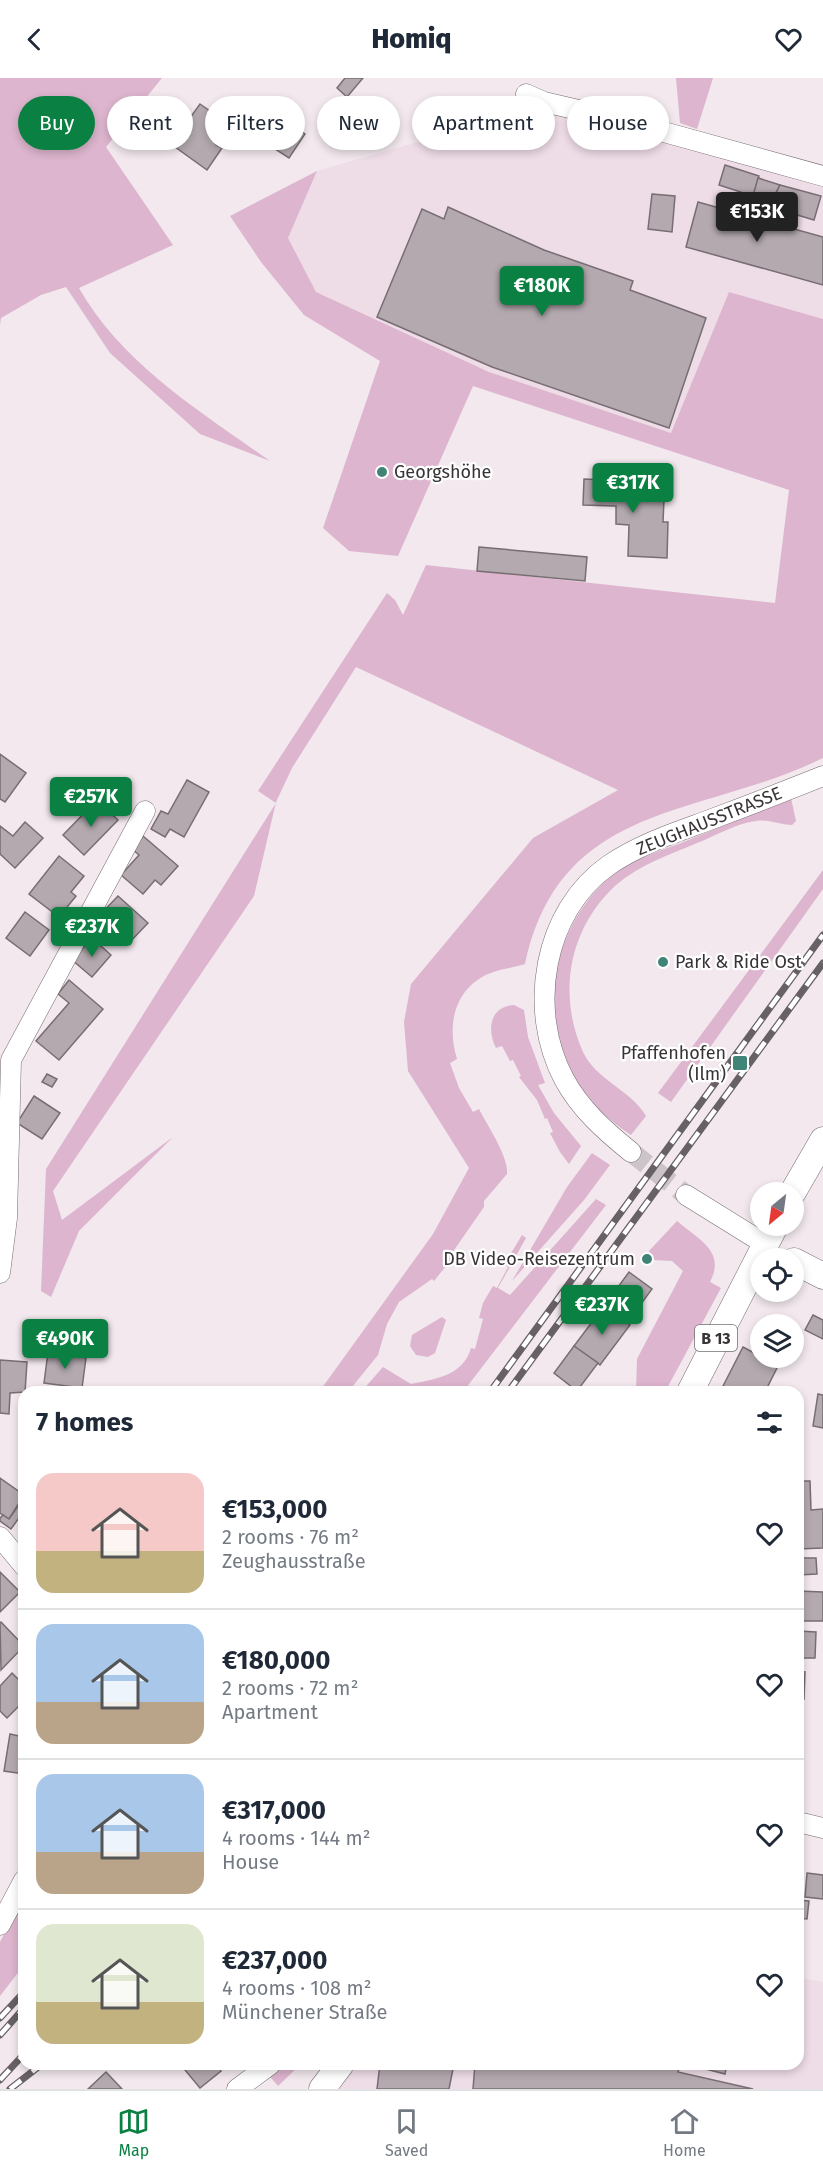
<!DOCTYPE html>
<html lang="en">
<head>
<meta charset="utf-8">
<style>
	body { margin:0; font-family:"Fira Sans",sans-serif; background:#f2f2f3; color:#1f2937; height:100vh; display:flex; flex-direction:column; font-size:22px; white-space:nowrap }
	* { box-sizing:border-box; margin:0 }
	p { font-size:20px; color:#747a83 }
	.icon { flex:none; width:33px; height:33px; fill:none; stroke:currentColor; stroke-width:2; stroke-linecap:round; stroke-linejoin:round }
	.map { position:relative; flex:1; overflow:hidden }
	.drawer { position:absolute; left:18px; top:1308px; width:786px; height:684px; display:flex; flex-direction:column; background:#fff; border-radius:18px; box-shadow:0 3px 9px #0003 }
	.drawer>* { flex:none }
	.top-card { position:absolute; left:18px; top:18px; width:788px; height:54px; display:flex; gap:12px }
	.needle { width:39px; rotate:209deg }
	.tools { position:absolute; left:750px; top:1104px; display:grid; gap:12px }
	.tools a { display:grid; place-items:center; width:54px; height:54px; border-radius:50%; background:#fff; box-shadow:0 3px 9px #0003; font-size:30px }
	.price { position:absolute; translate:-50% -51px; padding:0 14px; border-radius:6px; background:#0b8043; color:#fff; font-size:20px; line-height:39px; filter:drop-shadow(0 2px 3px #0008) }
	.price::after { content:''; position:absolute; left:50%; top:36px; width:18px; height:14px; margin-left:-9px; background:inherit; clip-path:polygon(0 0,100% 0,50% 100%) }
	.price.selected { background:#222; color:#fff }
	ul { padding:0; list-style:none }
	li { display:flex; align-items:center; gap:18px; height:150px; padding:0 18px }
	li+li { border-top:2px solid #e0e1e3 }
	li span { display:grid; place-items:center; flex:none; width:168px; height:120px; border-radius:18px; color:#555 }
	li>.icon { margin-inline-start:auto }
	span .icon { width:72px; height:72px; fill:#fffc; stroke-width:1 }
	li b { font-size:26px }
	h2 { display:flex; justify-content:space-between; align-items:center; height:72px; padding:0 18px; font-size:26px }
	.pill { padding:0 21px; border-radius:27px; background:#fff; box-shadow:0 3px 9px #0003; font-size:21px; line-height:54px }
	.pill.selected { background:#0b8043; color:#fff }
	header { display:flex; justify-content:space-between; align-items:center; height:78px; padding:0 18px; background:#fff; font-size:27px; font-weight:800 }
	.tab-bar { display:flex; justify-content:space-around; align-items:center; height:84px; border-top:2px solid #e0e1e3; background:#fff; font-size:16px; color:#747a83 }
	.tab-bar a { display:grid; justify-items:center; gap:3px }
	.tab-bar .selected { color:#0b8043 }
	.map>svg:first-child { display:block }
</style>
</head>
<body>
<header><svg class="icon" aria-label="back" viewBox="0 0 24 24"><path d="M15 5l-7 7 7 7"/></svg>Homiq<svg class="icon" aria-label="heart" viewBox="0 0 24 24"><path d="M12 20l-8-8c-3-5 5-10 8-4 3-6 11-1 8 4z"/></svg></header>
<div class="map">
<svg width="823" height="2011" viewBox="0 0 823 2011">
	<rect width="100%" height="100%" fill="#f2e8ee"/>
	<g fill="#eedce7">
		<polygon points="522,34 539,34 616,50 823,104 823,241 729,214 671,355 489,294 316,214 288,160 317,93"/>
		<polygon points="798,1900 823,1904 823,2011 337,2011 351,1986 798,1986"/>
	</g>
	<g fill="#ddb5ce">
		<path d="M 0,0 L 162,0 L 106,69 L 173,167 L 79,210 C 122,286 201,334 270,383 L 200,356 L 110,275 L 66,209 L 41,217 L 1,240 L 0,247 Z"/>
		<polygon points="676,0 713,0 697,51 680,45"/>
		<path d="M 317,93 L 288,160 L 316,214 L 489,294 L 671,355 L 729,214 L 823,241 L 823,680 C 702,740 560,722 525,886 C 513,890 500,891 488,896 C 453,912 447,949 457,981 L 450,985 L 459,1010 L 473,1034 L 479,1031 C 487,1047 509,1079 507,1096 L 484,1123 L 484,1129 L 452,1175 L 454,1178 L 434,1203 L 432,1201 L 399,1224 L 387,1246 L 378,1277 L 348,1314 L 319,1314 L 433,1156 L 469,1090 L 408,993 L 404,944 L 411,906 L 533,760 L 618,712 L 356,589 L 292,690 L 276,724 L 254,818 L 53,1113 L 62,1142 L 173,1059 L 79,1153 L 51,1219 L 41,1213 L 46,1091 L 276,725 L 258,713 L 387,515 L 395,522 L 403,537 L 426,487 L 775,525 L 789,412 L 473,308 L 398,478 L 349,473 L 323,450 L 380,283 L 304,237 L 261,184 L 230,138 Z"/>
		<path d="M 791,720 L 796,743 L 792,747 C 780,747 769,741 756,743 C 737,745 715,758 697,765 C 669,777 639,787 616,807 C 569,850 557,916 583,974 C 596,1002 631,1012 646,1038 L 631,1057 C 605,1040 583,1020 569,992 C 535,927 558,839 615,795 C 634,781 659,773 681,765 C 718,750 754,735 791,720 Z"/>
		<polygon points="823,792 823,811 671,1024 658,1015"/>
		<path d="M 514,927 L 524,932 L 528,959 L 545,1005 L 538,1007 L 554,1035 L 581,1068 L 569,1086 L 560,1074 L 550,1055 L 553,1054 L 547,1040 L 545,1041 L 537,1022 L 519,999 L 521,998 L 513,982 L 510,983 L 502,968 L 496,970 C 487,953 489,928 514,927 Z"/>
		<polygon points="592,1075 610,1087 584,1122 512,1203 567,1109"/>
		<path d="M 596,1121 L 606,1127 L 463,1314 L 361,1314 L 383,1289 L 411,1306 C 435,1301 463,1298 471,1270 L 475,1271 L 483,1241 L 479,1240 L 483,1225 L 493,1208 L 497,1210 L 508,1189 L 504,1187 L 522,1157 L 526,1160 L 498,1210 L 510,1217 Z"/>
		<path d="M 677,1143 C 699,1162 726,1173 710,1204 L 721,1210 L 665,1314 L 636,1314 L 637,1281 L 683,1193 L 672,1183 L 653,1182 L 649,1173 Z"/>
		<polygon points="442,1239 446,1242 435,1275 428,1279 416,1277 410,1268 412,1257"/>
		<polygon points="24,1818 24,1887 0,1918 0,1864"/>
		<polygon points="259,1986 301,1986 278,2008"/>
	</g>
	<g fill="#b3a9af" stroke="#776d73" stroke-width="1.5">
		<polygon points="345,0 363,0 347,19 337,10"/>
		<polygon points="200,26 230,47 216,67 222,70 207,92 171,66"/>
		<polygon points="286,43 305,56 289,80 269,67"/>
		<polygon points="337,44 347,50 340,60 330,53"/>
		<polygon points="725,87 759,98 753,118 719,107"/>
		<polygon points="758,100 780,107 772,123 753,118"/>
		<polygon points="780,107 821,118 814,142 774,130 776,125 772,123"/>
		<polygon points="727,115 746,121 742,136 722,131"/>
		<polygon points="652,116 675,118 672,154 648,151"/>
		<polygon points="698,124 823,159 823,207 686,169"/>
		<polygon points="448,129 544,172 633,203 630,212 706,240 669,350 492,289 377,239 422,131 444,141"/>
		<polygon points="584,401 649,404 648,422 664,422 663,444 668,444 667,480 628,478 629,447 616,446 616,428 583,427"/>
		<polygon points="479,469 587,479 585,503 477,493"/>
		<polygon points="0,676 26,695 5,724 0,721"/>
		<polygon points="187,702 209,714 184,759 170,751 165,759 151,751 161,733 168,736"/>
		<polygon points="97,722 118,742 84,777 63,757"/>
		<polygon points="25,744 43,760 15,790 0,776 0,748 13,758"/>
		<polygon points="143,758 178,788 161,807 155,802 143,816 121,797 139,777 132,771"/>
		<polygon points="59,778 84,798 71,814 76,818 59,839 29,816"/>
		<polygon points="118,818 148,845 127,867 97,840"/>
		<polygon points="25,834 49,852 30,878 6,860"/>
		<polygon points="92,860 111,877 92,899 72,882"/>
		<polygon points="69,902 103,931 59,982 36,963 69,925 58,916"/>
		<polygon points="47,996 57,1001 52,1009 42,1004"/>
		<polygon points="34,1018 60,1035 42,1061 17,1045"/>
		<polygon points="629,1194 652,1211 627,1245 604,1228"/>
		<polygon points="604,1228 630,1247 600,1287 574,1268"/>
		<polygon points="813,1237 823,1242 823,1261 805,1252"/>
		<polygon points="574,1268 598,1285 577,1313 554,1295"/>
		<polygon points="743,1269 778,1288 766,1312 770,1314 720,1314"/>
		<polygon points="48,1274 86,1280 82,1310 44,1305"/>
		<polygon points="0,1282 27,1284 25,1314 10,1315 9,1336 0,1335"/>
		<polygon points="98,1310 128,1314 98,1314"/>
		<polygon points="818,1316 823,1317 823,1350 813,1348"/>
		<polygon points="0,1400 24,1417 9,1441 0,1435"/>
		<polygon points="798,1403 810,1403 811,1432 823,1431 823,1470 798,1471"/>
		<polygon points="24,1420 24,1433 11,1451 0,1443 0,1440 3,1437 9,1441"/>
		<polygon points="798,1480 816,1480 817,1496 798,1497"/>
		<polygon points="0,1494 20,1514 0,1534"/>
		<polygon points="798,1513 823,1514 823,1543 798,1543"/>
		<polygon points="1,1544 24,1568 1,1592 0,1545"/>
		<polygon points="798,1553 816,1554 815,1580 798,1580"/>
		<polygon points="798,1593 805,1594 804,1621 798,1620"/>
		<polygon points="12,1595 24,1607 24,1623 7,1640 0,1633 0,1608"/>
		<polygon points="10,1656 24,1659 24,1696 4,1693"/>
		<polygon points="807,1795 823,1797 823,1821 805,1819"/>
		<polygon points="798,1822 809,1823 807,1841 798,1840"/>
		<polygon points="180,1986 216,1986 221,1993 200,2010"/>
		<polygon points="380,1986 454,1986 449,2011 377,2011"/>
		<polygon points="475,1986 680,1986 678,1994 753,2011 473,2011"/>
		<polygon points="695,1986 727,1986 725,1996 694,1988"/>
		<polygon points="106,1994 122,2011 88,2011"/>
	</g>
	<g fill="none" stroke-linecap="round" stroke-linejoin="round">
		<polyline stroke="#cdc4c9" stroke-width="20" stroke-dasharray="20 10" stroke-linecap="butt" points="631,1074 686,1117"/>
		<defs>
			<g id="minor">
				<polyline points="526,16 544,24 613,40 823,98"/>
				<path d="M 631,1074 C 605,1053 580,1031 564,1001 C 527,932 543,833 609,787 C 638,767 671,756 704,744 C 744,729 783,714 823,698"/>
				<polyline points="686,1117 765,1166"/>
				<polyline points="0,1195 7,1140 11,982 145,733"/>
				<polyline points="0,1459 24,1488"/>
				<polyline points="798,1744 823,1750"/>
				<polyline points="0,1847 24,1802"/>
				<polyline points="237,2011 271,1986"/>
			</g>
			<g id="major">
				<polyline points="793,1114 823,1062"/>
				<polyline points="794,1183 823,1198"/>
				<polyline points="690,1314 775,1148"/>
				<polyline points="322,2011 341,1986"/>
			</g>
		</defs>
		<use href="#minor" stroke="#746b70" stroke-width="21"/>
		<use href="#major" stroke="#746b70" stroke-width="27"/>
		<use href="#minor" stroke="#fff" stroke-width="20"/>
		<use href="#major" stroke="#fff" stroke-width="26"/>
		<defs>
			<g id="rail">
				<polyline points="490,1314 823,857"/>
				<polyline points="508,1314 823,885"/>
				<polyline points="0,1940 24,1914"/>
				<polyline points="0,1957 24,1930"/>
				<polyline points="0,2002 24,1976"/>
				<polyline points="10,2011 42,1986"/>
			</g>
		</defs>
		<use href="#rail" stroke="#676165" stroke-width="7"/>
		<use href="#rail" stroke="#fff" stroke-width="4.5" stroke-dasharray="14" stroke-linecap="butt"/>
	</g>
	<g fill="#408478" stroke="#fff" stroke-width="2">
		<circle cx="382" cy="394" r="6"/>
		<circle cx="663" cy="884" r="6"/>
		<rect x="732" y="977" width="16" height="16" rx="3"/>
		<circle cx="647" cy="1181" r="6"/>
	</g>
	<g text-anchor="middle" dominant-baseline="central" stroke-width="4.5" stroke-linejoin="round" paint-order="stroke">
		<rect fill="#fff" stroke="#737072" stroke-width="1.5" x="695" y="1247" width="42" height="26" rx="4.5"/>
		<g font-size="16" font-weight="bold" fill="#373336">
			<text x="716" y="1260">B 13</text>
		</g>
		<g font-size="18" fill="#373336" stroke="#fff" text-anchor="start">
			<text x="394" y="394">Georgshöhe</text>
			<text x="675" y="884">Park &amp; Ride Ost</text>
			<text x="726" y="975" text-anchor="end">Pfaffenhofen<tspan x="726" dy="21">(Ilm)</tspan></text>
			<text x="635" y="1181" text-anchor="end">DB Video-Reisezentrum</text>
		</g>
		<g font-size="18" fill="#373336" stroke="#fff">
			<text transform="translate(709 743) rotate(-22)">ZEUGHAUSSTRASSE</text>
		</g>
	</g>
</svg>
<div class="tools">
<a><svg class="needle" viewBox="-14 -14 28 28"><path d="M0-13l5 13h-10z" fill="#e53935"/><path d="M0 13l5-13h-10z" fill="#747a83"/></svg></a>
<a><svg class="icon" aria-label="locate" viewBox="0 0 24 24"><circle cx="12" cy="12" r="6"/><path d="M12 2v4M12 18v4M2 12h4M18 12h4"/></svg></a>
<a><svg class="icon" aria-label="layers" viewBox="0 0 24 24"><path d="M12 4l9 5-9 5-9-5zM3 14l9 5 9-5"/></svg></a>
</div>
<b class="price selected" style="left:757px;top:165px">€153K</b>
<b class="price" style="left:542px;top:239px">€180K</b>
<b class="price" style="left:633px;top:436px">€317K</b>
<b class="price" style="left:91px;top:750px">€257K</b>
<b class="price" style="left:92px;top:880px">€237K</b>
<b class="price" style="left:602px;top:1258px">€237K</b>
<b class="price" style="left:65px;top:1292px">€490K</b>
<div class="top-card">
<a class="pill selected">Buy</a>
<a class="pill">Rent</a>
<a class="pill">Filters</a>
<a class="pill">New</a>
<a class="pill">Apartment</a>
<a class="pill">House</a>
</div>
<section class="drawer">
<h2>7 homes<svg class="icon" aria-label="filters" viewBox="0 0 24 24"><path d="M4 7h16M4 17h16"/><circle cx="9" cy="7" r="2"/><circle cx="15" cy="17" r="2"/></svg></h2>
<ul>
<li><span style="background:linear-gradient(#f6c9c9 65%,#c2b280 0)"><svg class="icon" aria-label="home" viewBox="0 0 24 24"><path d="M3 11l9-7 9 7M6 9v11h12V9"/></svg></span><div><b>€153,000</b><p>2 rooms · 76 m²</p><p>Zeughausstraße</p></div><svg class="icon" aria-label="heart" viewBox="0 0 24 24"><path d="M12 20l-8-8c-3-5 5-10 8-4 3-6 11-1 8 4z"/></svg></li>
<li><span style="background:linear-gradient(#a9c7e8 65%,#b9a48a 0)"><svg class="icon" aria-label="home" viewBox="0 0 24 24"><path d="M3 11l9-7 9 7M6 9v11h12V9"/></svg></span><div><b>€180,000</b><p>2 rooms · 72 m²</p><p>Apartment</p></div><svg class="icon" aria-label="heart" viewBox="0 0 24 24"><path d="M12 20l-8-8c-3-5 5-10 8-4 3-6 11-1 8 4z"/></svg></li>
<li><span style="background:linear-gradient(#a9c7e8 65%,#b9a48a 0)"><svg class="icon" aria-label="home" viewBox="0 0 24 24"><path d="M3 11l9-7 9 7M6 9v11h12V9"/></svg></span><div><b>€317,000</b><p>4 rooms · 144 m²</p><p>House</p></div><svg class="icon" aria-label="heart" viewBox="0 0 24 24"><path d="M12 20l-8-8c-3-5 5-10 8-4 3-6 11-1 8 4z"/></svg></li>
<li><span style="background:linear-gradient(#dfe7d0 65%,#c2b280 0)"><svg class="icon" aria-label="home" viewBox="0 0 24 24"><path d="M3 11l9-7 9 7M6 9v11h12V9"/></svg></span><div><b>€237,000</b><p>4 rooms · 108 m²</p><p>Münchener Straße</p></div><svg class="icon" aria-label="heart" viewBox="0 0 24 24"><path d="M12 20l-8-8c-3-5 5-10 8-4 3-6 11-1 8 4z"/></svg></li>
</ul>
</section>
</div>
<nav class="tab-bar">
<a class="selected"><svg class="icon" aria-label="map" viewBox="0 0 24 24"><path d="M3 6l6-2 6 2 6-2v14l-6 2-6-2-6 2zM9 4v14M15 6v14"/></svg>Map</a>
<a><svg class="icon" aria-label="saved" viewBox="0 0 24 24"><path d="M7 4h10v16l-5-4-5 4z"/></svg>Saved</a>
<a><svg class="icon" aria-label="home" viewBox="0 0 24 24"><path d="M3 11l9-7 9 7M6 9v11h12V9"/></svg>Home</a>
</nav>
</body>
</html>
